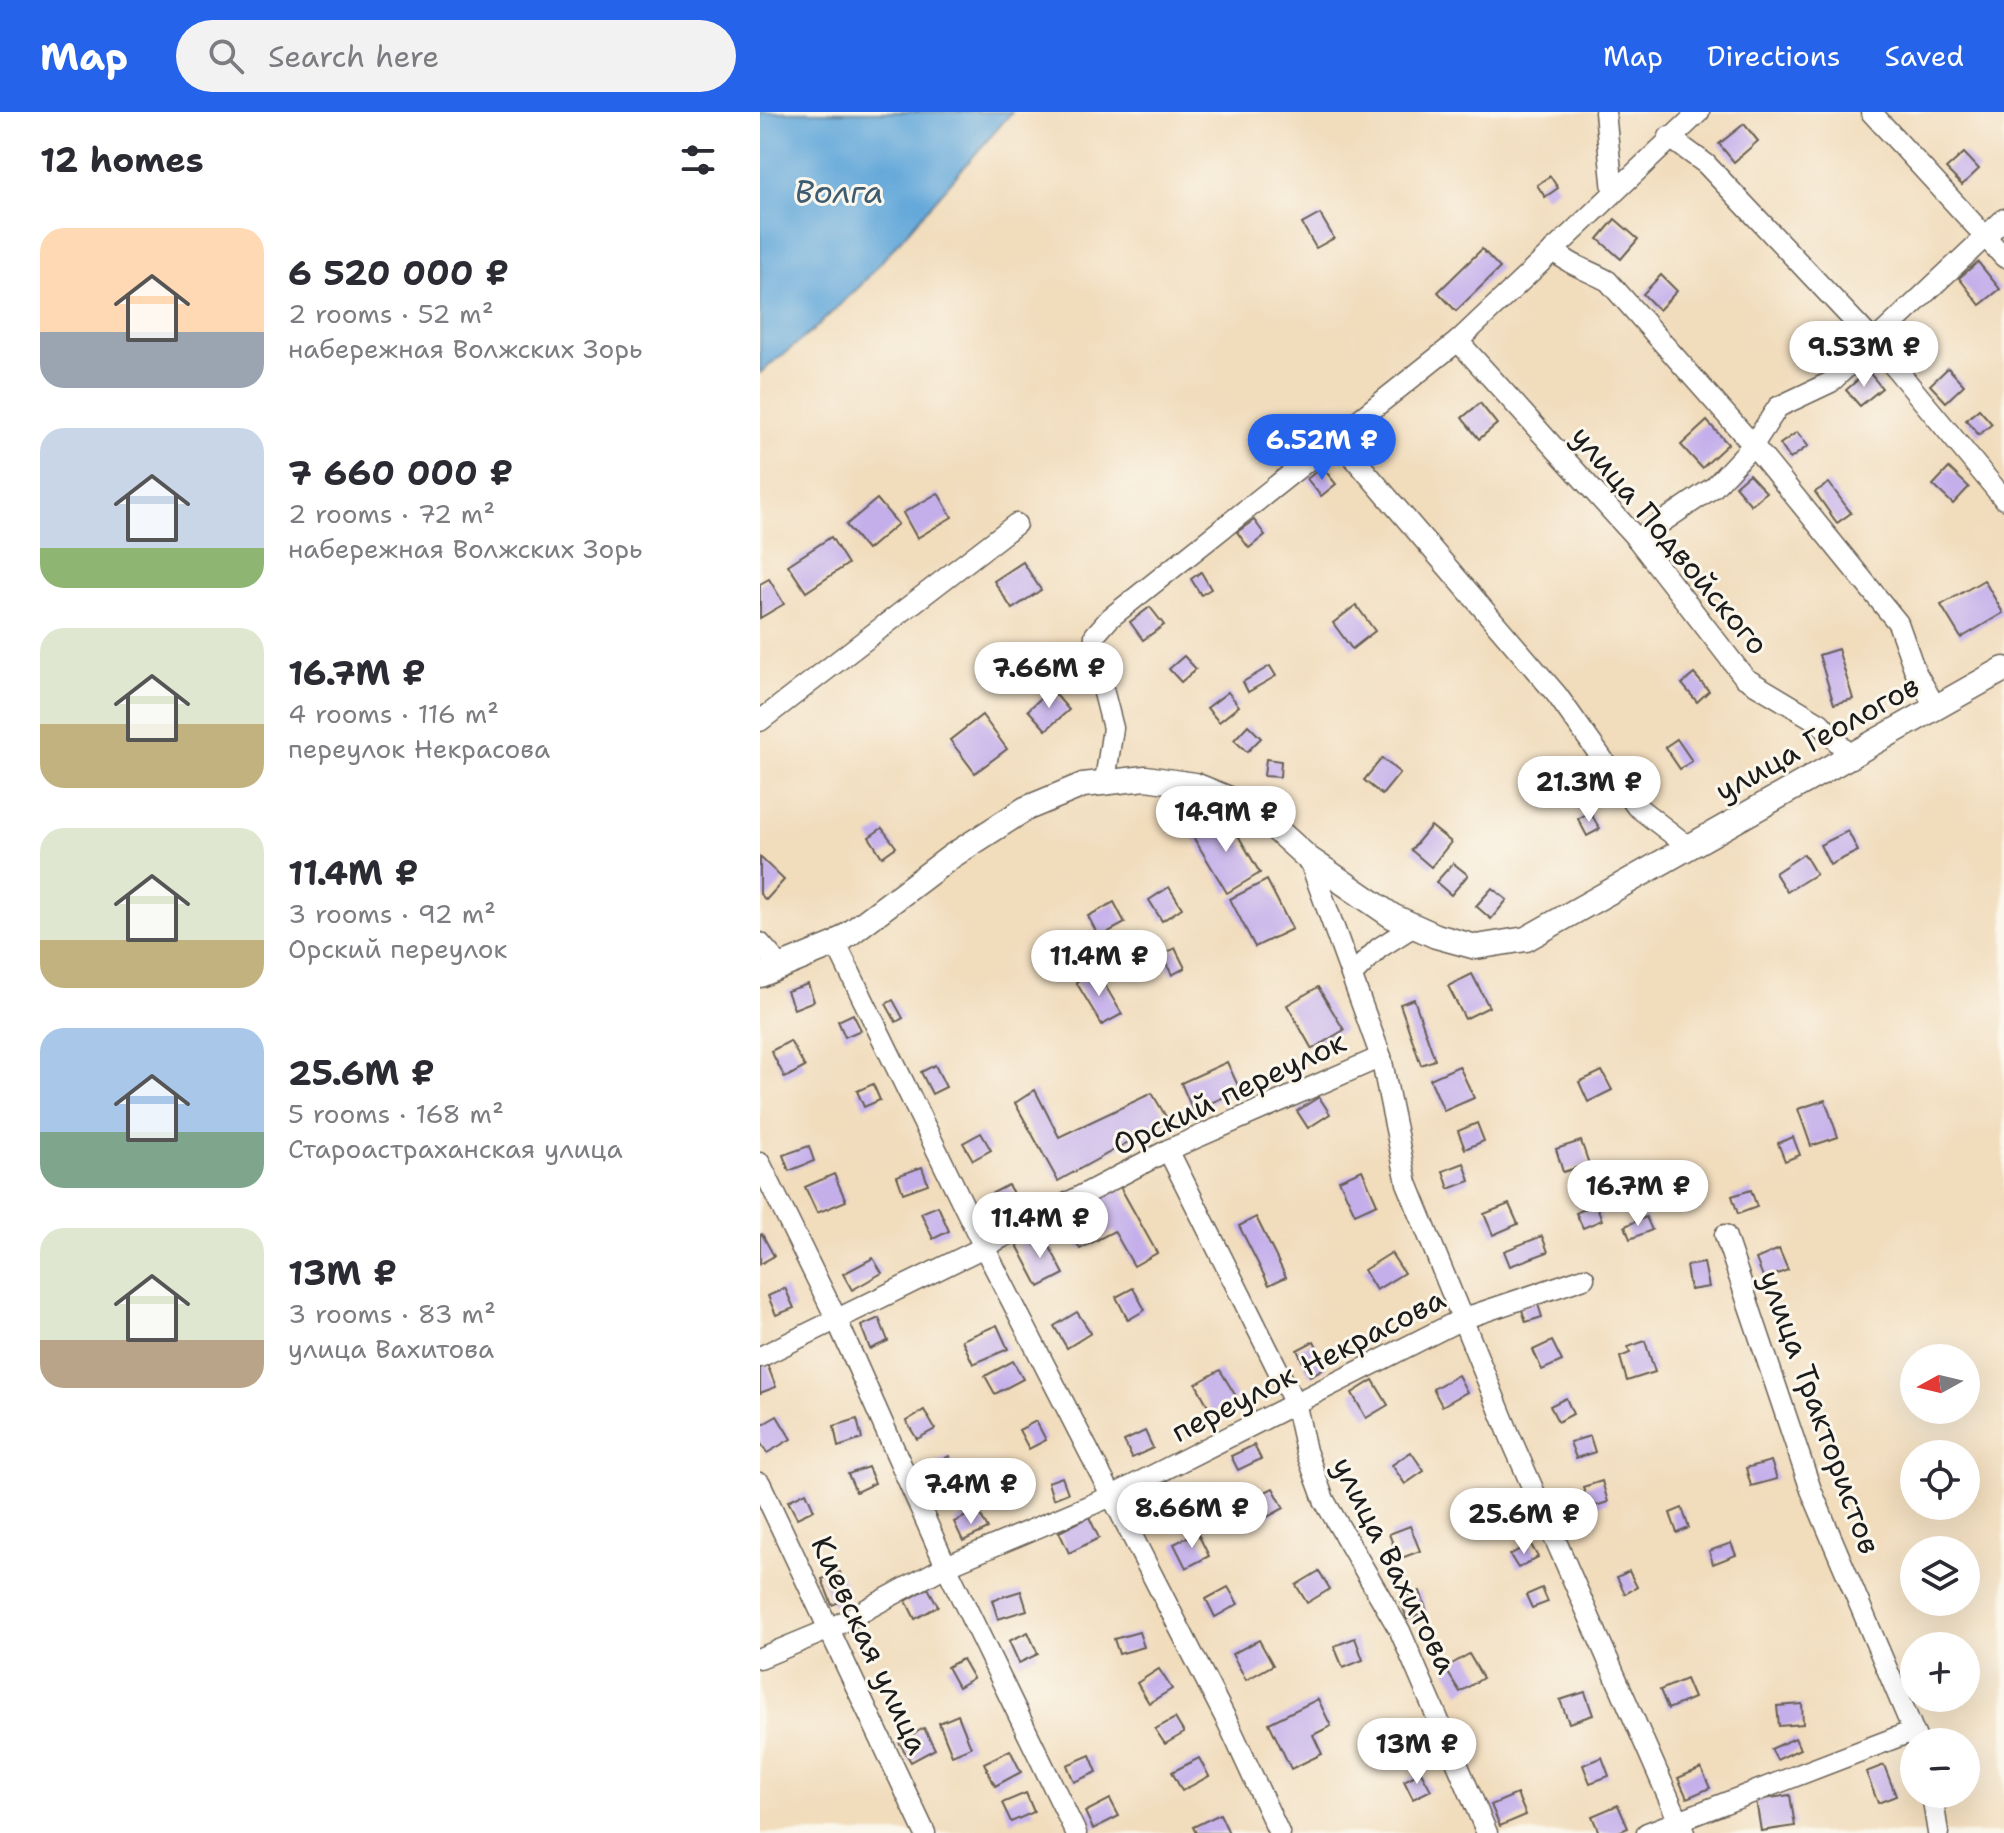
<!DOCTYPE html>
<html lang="en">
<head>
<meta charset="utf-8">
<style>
	body { margin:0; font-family:"Shantell Sans",sans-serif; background:#f2f2f3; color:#2b2b33; height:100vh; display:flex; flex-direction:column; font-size:30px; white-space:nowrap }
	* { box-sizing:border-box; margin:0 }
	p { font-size:26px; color:#7c7c81 }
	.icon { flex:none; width:44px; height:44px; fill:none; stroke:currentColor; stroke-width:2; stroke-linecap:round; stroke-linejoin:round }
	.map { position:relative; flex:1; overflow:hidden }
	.details { display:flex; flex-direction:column; background:#fff; width:760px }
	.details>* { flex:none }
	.needle { width:52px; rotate:262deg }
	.controls { position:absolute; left:1140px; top:1232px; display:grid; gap:16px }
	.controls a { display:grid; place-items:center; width:80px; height:80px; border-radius:50%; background:#fff; box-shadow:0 8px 32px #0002; font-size:40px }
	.price { position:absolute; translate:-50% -68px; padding:0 18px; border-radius:28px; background:#fff; color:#222; font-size:26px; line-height:52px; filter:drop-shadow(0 2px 4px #0008) }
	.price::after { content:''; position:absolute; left:50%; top:48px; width:24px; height:18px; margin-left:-12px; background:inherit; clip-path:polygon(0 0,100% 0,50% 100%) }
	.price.on { background:#2563eb; color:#fff }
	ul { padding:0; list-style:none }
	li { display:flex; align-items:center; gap:24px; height:200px; padding:0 40px }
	li span { display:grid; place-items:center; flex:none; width:224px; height:160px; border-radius:24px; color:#555 }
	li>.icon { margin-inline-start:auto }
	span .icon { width:96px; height:96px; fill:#fffc; stroke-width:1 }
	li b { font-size:34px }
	h2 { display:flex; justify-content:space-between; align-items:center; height:96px; padding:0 40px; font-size:34px }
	header { display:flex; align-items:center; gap:48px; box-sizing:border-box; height:112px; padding:0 40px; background:#2563eb; color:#fff }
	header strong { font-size:38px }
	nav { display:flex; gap:44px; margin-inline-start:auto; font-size:28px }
	.search { width:560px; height:72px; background:#f2f2f3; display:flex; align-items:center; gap:20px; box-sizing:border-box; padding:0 28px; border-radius:44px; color:#7c7c81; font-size:30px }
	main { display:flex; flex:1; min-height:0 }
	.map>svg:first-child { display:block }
</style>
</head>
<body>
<header>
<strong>Map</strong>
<div class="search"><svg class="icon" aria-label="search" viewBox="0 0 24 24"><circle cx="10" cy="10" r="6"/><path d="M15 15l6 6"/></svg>Search here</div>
<nav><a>Map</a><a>Directions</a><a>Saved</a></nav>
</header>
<main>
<section class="details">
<h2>12 homes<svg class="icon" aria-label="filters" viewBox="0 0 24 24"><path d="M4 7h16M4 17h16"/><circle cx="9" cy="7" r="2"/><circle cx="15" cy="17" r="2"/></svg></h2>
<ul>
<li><span style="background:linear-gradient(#ffd9b3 65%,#9aa5b1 0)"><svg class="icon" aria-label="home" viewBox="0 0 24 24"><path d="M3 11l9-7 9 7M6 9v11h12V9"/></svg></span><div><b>6 520 000 ₽</b><p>2 rooms · 52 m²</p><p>набережная Волжских Зорь</p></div></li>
<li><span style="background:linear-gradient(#c9d6e8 75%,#8fb573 0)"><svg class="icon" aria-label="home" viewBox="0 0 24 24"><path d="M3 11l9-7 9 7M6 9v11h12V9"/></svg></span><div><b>7 660 000 ₽</b><p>2 rooms · 72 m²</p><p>набережная Волжских Зорь</p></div></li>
<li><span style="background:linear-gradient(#dfe7d0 60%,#c2b280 0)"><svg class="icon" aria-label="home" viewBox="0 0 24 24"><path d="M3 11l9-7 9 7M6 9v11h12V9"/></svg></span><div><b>16.7M ₽</b><p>4 rooms · 116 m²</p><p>переулок Некрасова</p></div></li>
<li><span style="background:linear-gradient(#dfe7d0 70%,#c2b280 0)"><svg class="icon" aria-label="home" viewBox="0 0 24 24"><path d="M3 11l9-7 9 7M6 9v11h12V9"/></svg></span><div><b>11.4M ₽</b><p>3 rooms · 92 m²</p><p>Орский переулок</p></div></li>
<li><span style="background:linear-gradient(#a9c7e8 65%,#7fa58c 0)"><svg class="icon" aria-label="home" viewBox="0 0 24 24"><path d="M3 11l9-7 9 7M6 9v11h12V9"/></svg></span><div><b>25.6M ₽</b><p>5 rooms · 168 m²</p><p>Староастраханская улица</p></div></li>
<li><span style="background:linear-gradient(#dfe7d0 70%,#b9a48a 0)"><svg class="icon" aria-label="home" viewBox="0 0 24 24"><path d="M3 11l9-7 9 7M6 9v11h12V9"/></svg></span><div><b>13M ₽</b><p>3 rooms · 83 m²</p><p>улица Вахитова</p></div></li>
</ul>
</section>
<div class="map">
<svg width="1244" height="1721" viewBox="0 0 1244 1721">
	<rect width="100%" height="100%" fill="#fbf7ec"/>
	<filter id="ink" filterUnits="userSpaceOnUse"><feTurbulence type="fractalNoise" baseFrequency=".0125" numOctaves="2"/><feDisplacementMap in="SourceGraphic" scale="16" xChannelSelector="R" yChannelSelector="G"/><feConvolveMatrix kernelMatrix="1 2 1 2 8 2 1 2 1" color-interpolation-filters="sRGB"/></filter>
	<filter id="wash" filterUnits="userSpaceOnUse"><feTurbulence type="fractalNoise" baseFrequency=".006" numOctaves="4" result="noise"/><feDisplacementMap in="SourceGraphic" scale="32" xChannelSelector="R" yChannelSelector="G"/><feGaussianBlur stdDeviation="1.8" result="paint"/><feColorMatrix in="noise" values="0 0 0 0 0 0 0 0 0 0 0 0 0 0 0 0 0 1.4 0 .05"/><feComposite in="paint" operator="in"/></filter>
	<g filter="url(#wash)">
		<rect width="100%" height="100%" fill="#f1dcbc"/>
		<polygon fill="#65a9da" stroke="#40627b" stroke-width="2" points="0,0 252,0 101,173 50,221 0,261"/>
		<g id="blocks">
			<g fill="#c4afeb">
				<polygon points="984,12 998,29 974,50 959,32"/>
				<polygon points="1204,41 1219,57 1202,73 1186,57"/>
				<polygon points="790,64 798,76 785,85 777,73"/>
				<polygon points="560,102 574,126 556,136 542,112"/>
				<polygon points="855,107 878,127 861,147 838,127"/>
				<polygon points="722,137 740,156 696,199 678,180"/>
				<polygon points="1218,150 1240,177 1220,193 1199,166"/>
				<polygon points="901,163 917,179 899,198 883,182"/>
				<polygon points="1154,216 1169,236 1150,250 1136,230"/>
				<polygon points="1188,256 1204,273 1186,290 1170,273"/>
				<polygon points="1108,259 1122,276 1100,294 1086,278"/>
				<polygon points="720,291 737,312 719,327 702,306"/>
				<polygon points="1219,297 1232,312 1219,323 1206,308"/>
				<polygon points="947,309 968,332 942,356 921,333"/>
				<polygon points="1037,320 1048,334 1030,347 1020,332"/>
				<polygon points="562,355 576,372 561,384 547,367"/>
				<polygon points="1189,356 1209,375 1193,392 1173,373"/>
				<polygon points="989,362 1006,380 991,393 975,374"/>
				<polygon points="1069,371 1091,401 1077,411 1055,380"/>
				<polygon points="178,381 192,405 157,426 143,401"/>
				<polygon points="117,387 138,412 107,438 86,413"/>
				<polygon points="494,408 505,423 489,436 477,420"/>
				<polygon points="71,425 88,452 46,480 28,453"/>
				<polygon points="263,450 281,478 252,497 234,469"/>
				<polygon points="441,460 451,477 441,483 431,467"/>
				<polygon points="9,467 24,492 0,506 0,472"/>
				<polygon points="1224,468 1243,501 1201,526 1181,493"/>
				<polygon points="596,493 615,519 592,537 573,511"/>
				<polygon points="390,495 404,513 383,528 370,510"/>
				<polygon points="1078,537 1093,587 1074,592 1059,543"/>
				<polygon points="424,544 436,557 421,570 409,557"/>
				<polygon points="510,554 516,564 488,580 483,570"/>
				<polygon points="934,562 949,579 937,590 922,572"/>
				<polygon points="291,577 309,598 286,618 268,598"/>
				<polygon points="468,580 479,594 459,610 447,596"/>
				<polygon points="222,603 247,637 215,661 190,628"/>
				<polygon points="488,613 501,626 487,640 474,628"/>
				<polygon points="917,627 932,649 920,657 905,635"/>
				<polygon points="622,646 640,661 622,683 604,668"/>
				<polygon points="506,647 521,649 520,665 504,664"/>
				<polygon points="830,700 840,717 827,724 818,707"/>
				<polygon points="466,703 500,761 467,781 432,723"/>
				<polygon points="671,714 691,730 671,755 651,738"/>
				<polygon points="122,716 136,735 122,745 109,725"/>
				<polygon points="1088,719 1098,739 1070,753 1060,733"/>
				<polygon points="1044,742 1056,762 1027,780 1015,761"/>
				<polygon points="0,745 24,768 6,788 0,782"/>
				<polygon points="693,751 708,763 691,783 676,770"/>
				<polygon points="507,768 532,817 495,835 470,787"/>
				<polygon points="409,775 422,796 402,809 389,788"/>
				<polygon points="732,776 747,788 731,807 716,794"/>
				<polygon points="354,790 365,811 339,825 328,804"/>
				<polygon points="415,836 425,856 412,863 402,843"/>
				<polygon points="336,858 362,902 342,913 316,870"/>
				<polygon points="712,862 729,895 705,907 688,874"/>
				<polygon points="48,872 54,889 34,897 27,879"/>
				<polygon points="558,875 584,918 552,937 527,893"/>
				<polygon points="654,887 675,948 661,953 640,892"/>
				<polygon points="133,888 143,906 136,910 126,892"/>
				<polygon points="93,902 101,918 85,925 78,909"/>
				<polygon points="30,929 45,955 25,966 11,939"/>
				<polygon points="467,950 480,978 433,999 421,971"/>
				<polygon points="175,953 186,975 172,982 161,960"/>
				<polygon points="699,954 714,986 684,999 670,967"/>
				<polygon points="842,959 852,978 828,990 819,970"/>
				<polygon points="113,972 120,988 104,995 97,979"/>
				<polygon points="275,978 299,1025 392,981 408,1008 298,1069 255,991"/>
				<polygon points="559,985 570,1002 548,1016 537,999"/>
				<polygon points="1065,988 1078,1025 1051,1034 1038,997"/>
				<polygon points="717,1011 724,1029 705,1037 698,1019"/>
				<polygon points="221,1021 231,1038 213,1048 203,1031"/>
				<polygon points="1033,1025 1040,1043 1025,1049 1018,1031"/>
				<polygon points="821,1029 829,1052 803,1060 796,1037"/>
				<polygon points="49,1034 54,1049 29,1059 23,1043"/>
				<polygon points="704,1051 710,1069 689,1077 683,1059"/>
				<polygon points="162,1055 168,1072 143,1081 137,1064"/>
				<polygon points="602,1058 617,1092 595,1102 579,1068"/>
				<polygon points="74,1062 86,1089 57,1101 45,1075"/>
				<polygon points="358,1071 397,1141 374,1154 354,1119 320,1137 301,1102"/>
				<polygon points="923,1071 928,1083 909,1089 905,1078"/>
				<polygon points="248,1073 256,1086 235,1098 227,1084"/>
				<polygon points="991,1078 997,1095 978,1102 972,1084"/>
				<polygon points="749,1092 758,1112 733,1123 724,1102"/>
				<polygon points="836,1092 842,1108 823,1116 816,1101"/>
				<polygon points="178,1094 189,1119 173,1127 161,1101"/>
				<polygon points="496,1105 526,1165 509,1173 479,1114"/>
				<polygon points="886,1105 892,1118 870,1127 865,1114"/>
				<polygon points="282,1120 304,1162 279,1175 257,1133"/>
				<polygon points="2,1122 14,1144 0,1152 0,1123"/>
				<polygon points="782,1124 788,1140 750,1154 744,1139"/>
				<polygon points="1019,1137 1028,1158 1004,1167 996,1147"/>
				<polygon points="631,1141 644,1161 616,1178 604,1158"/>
				<polygon points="113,1146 122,1161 92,1178 83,1162"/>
				<polygon points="944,1151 949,1175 930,1178 926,1154"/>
				<polygon points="25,1176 34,1196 16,1203 8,1184"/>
				<polygon points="373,1176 385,1198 368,1208 356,1185"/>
				<polygon points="777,1189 782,1205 766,1210 761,1195"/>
				<polygon points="317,1200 331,1221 307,1236 294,1214"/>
				<polygon points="119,1206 128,1229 110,1237 101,1214"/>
				<polygon points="237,1213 248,1237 213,1252 202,1228"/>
				<polygon points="554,1229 567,1255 550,1264 537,1238"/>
				<polygon points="792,1229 802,1249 782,1258 773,1238"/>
				<polygon points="885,1229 895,1260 867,1269 860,1245 870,1241 868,1235"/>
				<polygon points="5,1247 16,1275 0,1281 0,1249"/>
				<polygon points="253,1249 263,1267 235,1282 225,1264"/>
				<polygon points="460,1258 477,1286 452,1301 436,1272"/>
				<polygon points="698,1263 707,1280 682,1294 673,1277"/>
				<polygon points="613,1268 628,1293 606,1306 592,1281"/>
				<polygon points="806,1286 813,1302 798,1310 790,1294"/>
				<polygon points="164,1298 175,1317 157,1327 146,1309"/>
				<polygon points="17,1304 31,1327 7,1341 0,1330 0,1314"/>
				<polygon points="97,1307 102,1327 78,1335 74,1314"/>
				<polygon points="276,1309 286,1328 269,1337 259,1318"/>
				<polygon points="385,1319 393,1336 372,1346 364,1329"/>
				<polygon points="830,1324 835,1340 816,1346 810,1330"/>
				<polygon points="494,1333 501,1347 478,1358 471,1344"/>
				<polygon points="651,1340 664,1359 645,1372 632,1353"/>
				<polygon points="189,1344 200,1363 177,1377 166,1357"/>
				<polygon points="1011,1349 1017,1367 991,1374 986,1356"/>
				<polygon points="108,1355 115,1371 96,1380 88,1362"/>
				<polygon points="302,1365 308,1381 293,1387 288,1370"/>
				<polygon points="407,1367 419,1388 399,1399 382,1381"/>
				<polygon points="842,1369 848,1390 829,1396 823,1375"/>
				<polygon points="513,1376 524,1396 502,1408 491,1387"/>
				<polygon points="46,1380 54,1398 37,1406 28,1389"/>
				<polygon points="743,1387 752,1406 732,1416 723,1397"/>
				<polygon points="922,1396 929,1416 917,1421 910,1401"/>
				<polygon points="218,1398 228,1417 203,1429 194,1410"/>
				<polygon points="329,1405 339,1426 309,1441 299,1420"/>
				<polygon points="650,1414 660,1439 639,1447 629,1422"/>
				<polygon points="437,1420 449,1444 426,1456 414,1432"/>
				<polygon points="770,1431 778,1445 758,1456 750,1443"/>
				<polygon points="971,1431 976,1443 953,1452 949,1439"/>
				<polygon points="559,1459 570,1477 547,1491 536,1473"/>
				<polygon points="869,1459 877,1475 865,1482 857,1465"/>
				<polygon points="80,1460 90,1486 72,1493 62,1467"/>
				<polygon points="468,1475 478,1492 455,1505 446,1487"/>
				<polygon points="168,1476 178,1494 155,1507 146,1489"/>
				<polygon points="782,1476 788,1490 772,1496 766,1483"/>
				<polygon points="261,1479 267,1498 238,1507 232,1488"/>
				<polygon points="660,1479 667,1500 647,1507 640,1486"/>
				<polygon points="268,1520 278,1542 259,1551 249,1529"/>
				<polygon points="379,1520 384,1535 359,1542 354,1527"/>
				<polygon points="595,1526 603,1548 583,1556 574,1534"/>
				<polygon points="499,1528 513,1553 486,1568 472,1542"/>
				<polygon points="709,1542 723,1566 700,1580 685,1556"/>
				<polygon points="202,1547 213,1566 198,1575 187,1555"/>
				<polygon points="399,1557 412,1577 389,1591 377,1571"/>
				<polygon points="926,1567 934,1586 908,1597 900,1578"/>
				<polygon points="825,1580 833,1603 809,1611 800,1588"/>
				<polygon points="558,1587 571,1614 553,1623 562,1642 531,1657 509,1611"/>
				<polygon points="1042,1592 1043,1612 1019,1614 1017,1594"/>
				<polygon points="198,1603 211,1635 192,1643 179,1611"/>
				<polygon points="415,1606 424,1621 405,1632 395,1617"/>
				<polygon points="164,1616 175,1637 151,1650 139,1630"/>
				<polygon points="1035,1626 1040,1637 1017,1648 1011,1637"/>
				<polygon points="250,1638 261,1660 235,1674 224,1651"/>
				<polygon points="330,1643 337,1660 314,1670 307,1653"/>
				<polygon points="842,1645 849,1664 830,1671 823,1653"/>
				<polygon points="439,1646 449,1664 422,1679 412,1660"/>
				<polygon points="1124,1653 1136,1684 1118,1691 1106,1660"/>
				<polygon points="941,1656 950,1676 927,1686 918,1666"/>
				<polygon points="661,1660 671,1678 653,1687 644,1669"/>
				<polygon points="266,1681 274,1700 251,1710 242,1691"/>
				<polygon points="757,1682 766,1703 740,1714 731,1693"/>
				<polygon points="1030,1683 1035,1714 1001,1719 996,1688"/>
				<polygon points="350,1687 359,1704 333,1717 325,1700"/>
				<polygon points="858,1693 868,1716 856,1721 839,1721 832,1704"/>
				<polygon points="460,1702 469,1721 436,1721 433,1715"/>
			</g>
		</g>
	</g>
	<g filter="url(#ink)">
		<use href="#blocks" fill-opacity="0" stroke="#675f54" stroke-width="2"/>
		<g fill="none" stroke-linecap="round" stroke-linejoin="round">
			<defs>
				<g id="minor">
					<polyline points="845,0 853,79"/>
					<polyline points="1111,0 1244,145"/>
					<polyline points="909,25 946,52 1113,229 1244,387"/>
					<path d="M 793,138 C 809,153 828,158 848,169 L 993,333 L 1138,511 L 1155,559 L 1176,596"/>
					<polyline points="698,229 877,427 985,566 1060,611 1092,646"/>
					<polyline points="576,325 797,583 876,694 929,735"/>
					<polyline points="877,427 954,375 993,333 1018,295 1071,270 1244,107"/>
					<polyline points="0,609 256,412"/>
					<polyline points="345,669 353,616 334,542 335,523 350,506 698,229 939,0"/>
					<polyline points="549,747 621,945 647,1071 752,1329 924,1721"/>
					<polyline points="0,831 20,854"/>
					<polyline points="76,832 224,1135 468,1611 519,1721"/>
					<polyline points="592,863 619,836 654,814"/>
					<polyline points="408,1038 536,1294 546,1339 564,1388 640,1519 727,1721"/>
					<polyline points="0,1051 76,1206 186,1454 316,1721"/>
					<polyline points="965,1123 1051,1378 1158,1630"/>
					<polyline points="0,1245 224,1135 408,1038 621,945"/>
					<polyline points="0,1371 165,1721"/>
					<polyline points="0,1546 70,1517 186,1454 352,1384 702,1207 824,1166"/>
					<polyline points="1172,1682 1178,1721"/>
					<polyline points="887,1721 1153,1619"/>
				</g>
				<polyline id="tertiary" points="0,863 76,832 192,744 265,697 323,673 386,666 435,673 467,686 507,709 549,747 632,804 676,824 716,835 766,827 1244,557"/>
			</defs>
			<use href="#minor" stroke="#675f54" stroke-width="23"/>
			<use href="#tertiary" stroke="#675f54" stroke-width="27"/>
			<use href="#minor" stroke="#fff" stroke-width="20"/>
			<use href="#tertiary" stroke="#fff" stroke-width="24"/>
		</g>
	</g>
	<g text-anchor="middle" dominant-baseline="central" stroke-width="6" stroke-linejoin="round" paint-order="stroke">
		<g font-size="30" fill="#1c1c1c" stroke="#fbf7ec">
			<text transform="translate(910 428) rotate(50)">улица Подвойского</text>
			<text transform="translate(1057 626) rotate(-29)">улица Геологов</text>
			<text transform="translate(469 981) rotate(-25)">Орский переулок</text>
			<text transform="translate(548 1253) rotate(-27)">переулок Некрасова</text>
			<text transform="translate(1060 1300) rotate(70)">улица Трактористов</text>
			<text transform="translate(635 1453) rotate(63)">улица Вахитова</text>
			<text transform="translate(110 1533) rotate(65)">Киевская улица</text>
		</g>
		<g font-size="32" font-style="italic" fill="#3d5b71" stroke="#fbf7ec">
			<text x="79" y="79">Волга</text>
		</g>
	</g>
</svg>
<div class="controls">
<a><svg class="needle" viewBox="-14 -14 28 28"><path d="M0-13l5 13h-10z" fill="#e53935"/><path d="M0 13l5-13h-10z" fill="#7c7c81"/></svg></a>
<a><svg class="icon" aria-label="locate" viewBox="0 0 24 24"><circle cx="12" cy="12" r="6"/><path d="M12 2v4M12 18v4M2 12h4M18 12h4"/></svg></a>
<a><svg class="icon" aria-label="layers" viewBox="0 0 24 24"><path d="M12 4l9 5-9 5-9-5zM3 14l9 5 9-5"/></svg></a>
<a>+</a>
<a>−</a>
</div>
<b class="price" style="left:1104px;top:277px">9.53M ₽</b>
<b class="price on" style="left:562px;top:370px">6.52M ₽</b>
<b class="price" style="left:289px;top:598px">7.66M ₽</b>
<b class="price" style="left:829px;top:712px">21.3M ₽</b>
<b class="price" style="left:466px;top:742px">14.9M ₽</b>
<b class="price" style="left:339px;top:886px">11.4M ₽</b>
<b class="price" style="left:878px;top:1116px">16.7M ₽</b>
<b class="price" style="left:280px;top:1148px">11.4M ₽</b>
<b class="price" style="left:211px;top:1414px">7.4M ₽</b>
<b class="price" style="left:432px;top:1438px">8.66M ₽</b>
<b class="price" style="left:764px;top:1444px">25.6M ₽</b>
<b class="price" style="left:657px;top:1674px">13M ₽</b>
</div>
</main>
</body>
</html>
